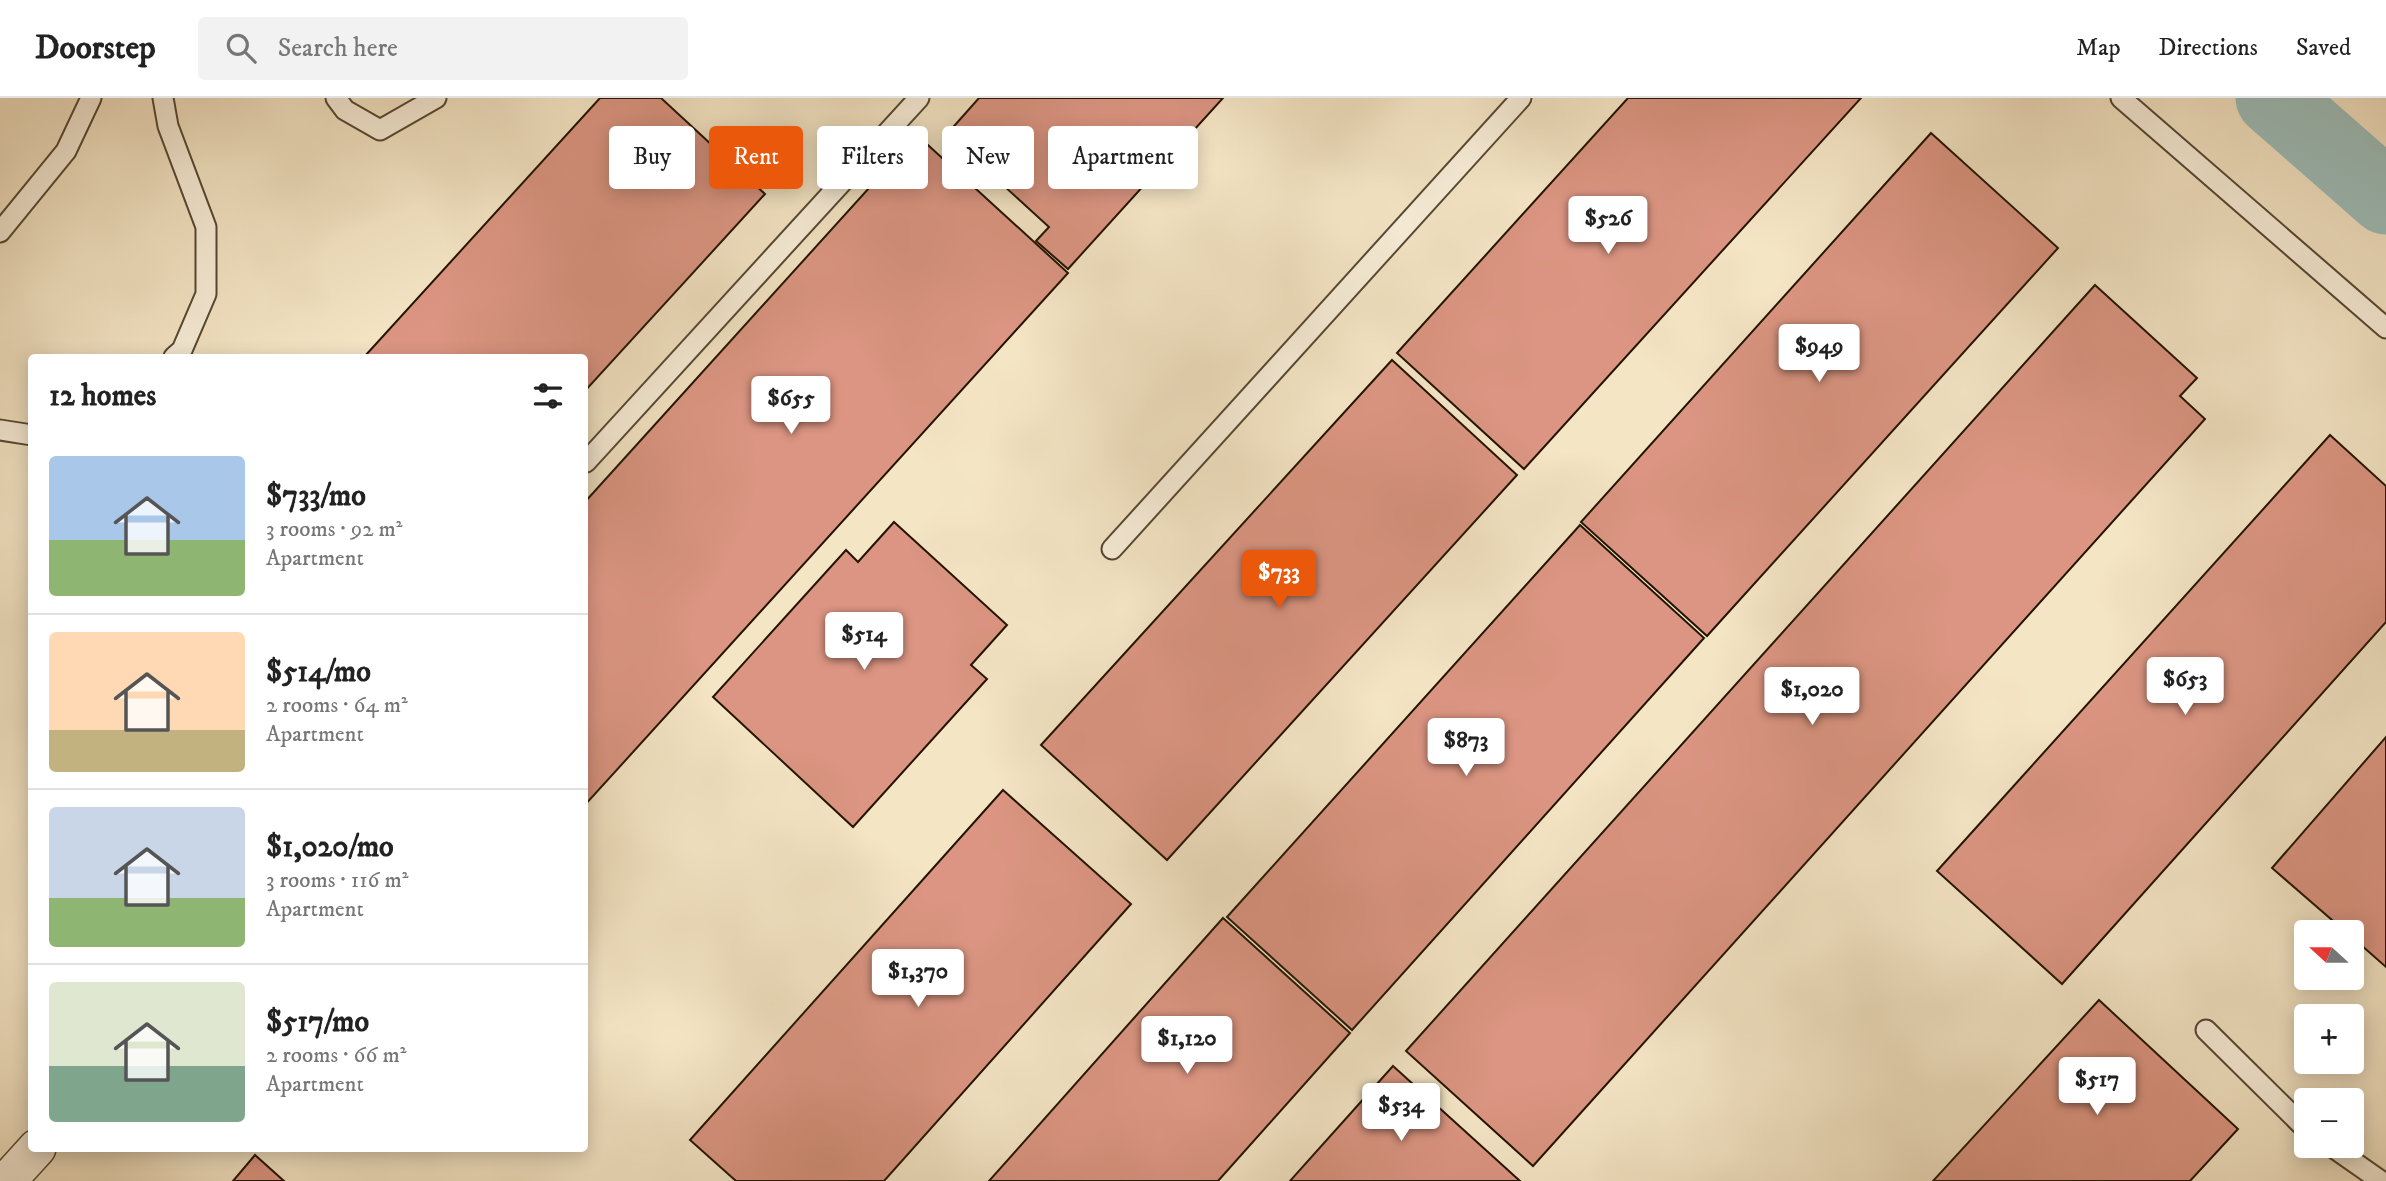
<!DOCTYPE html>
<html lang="en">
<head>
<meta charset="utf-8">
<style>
	body { margin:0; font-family:"IM FELL DW Pica",serif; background:#f2f2f2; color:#222; height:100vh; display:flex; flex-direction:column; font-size:26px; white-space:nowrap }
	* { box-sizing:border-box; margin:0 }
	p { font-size:23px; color:#767676 }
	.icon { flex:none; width:38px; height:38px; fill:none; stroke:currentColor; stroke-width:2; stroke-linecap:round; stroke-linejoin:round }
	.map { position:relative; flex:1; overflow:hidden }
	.drawer { position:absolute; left:28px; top:256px; width:560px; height:798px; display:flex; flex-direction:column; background:#fff; border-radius:7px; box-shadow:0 4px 18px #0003 }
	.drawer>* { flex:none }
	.guide { position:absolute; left:609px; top:28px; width:665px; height:63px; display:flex; gap:14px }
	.needle { width:46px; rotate:291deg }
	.buttons { position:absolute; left:2294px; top:822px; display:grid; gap:14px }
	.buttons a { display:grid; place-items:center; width:70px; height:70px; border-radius:7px; background:#fff; box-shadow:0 4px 18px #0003; font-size:35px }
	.price { position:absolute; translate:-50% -60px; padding:0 16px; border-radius:7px; background:#fff; color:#222; font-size:23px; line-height:46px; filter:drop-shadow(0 2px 4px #0008) }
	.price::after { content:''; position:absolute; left:50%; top:42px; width:21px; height:16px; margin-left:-10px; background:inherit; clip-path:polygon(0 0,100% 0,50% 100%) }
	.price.active { background:#ea580c; color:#fff }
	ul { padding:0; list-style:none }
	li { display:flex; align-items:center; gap:21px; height:175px; padding:0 21px }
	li+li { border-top:2px solid #e0e0e0 }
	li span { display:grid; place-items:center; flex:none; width:196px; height:140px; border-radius:7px; color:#555 }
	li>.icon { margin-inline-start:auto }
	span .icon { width:84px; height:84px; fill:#fffc; stroke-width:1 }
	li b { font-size:30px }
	h2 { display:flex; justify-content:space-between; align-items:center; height:84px; padding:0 21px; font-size:30px }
	.chip { padding:0 24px; border-radius:7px; background:#fff; box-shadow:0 4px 18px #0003; font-size:24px; line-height:63px }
	.chip.active { background:#ea580c; color:#fff }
	header { display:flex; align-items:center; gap:42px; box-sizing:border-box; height:98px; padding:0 35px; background:#fff; border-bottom:2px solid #e0e0e0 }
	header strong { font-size:33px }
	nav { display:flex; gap:38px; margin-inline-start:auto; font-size:24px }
	.search { width:490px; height:63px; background:#f2f2f2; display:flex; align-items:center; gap:18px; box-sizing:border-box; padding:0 24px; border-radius:7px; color:#767676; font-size:26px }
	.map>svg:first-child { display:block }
</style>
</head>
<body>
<header>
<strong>Doorstep</strong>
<div class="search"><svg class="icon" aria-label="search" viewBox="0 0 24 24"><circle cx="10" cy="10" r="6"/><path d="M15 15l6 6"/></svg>Search here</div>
<nav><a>Map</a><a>Directions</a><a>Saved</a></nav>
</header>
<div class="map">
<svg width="2386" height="1083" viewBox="0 0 2386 1083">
	<rect width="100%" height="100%" fill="#f4e5c5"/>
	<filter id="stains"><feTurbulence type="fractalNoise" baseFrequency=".00286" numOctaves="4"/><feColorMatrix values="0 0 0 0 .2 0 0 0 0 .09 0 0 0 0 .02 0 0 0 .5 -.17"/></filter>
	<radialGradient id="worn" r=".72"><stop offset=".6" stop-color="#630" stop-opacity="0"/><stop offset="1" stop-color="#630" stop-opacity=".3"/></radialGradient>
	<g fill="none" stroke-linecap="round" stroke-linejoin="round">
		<polyline stroke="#9dbeba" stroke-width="75" points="2273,0 2386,99"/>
	</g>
	<g fill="#db9582" stroke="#221302" stroke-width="2">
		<polygon points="600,0 661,0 765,96 584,294 584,259 364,259"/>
		<polygon points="979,0 1223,0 1068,171 1036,143 1049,129 947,36"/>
		<polygon points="1628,0 1861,0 1524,371 1397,255"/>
		<polygon points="1931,35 2058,150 1707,538 1581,424"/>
		<polygon points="917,37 1068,175 584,708 584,405"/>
		<polygon points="2095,187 2197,280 2180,298 2205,321 1533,1068 1406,953"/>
		<polygon points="1392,262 1517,377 1167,762 1041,647"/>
		<polygon points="2330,337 2386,388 2386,524 2062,886 1937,773"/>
		<polygon points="894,424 1007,527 971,567 987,581 853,729 713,599 846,452 858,464"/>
		<polygon points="1580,427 1704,540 1352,932 1227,819"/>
		<polygon points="2386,639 2386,869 2352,839 2352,835 2347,835 2272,770"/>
		<polygon points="1003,692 1131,806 884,1083 736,1083 690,1042"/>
		<polygon points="1223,820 1350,935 1218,1083 989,1083"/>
		<polygon points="2099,902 2238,1031 2190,1083 1933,1083"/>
		<polygon points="1393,968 1520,1083 1290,1083"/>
		<polygon points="255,1057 284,1083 233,1083"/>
	</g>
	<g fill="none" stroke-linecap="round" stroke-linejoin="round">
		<defs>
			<g id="service">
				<polyline points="163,0 168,28 206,129 206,196 182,252 174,259"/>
				<polyline points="336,0 345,12 380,32 436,0"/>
				<polyline points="2121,0 2386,230"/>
				<polyline points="0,134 66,53 91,0"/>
				<polyline points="0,332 32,337"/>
				<polyline points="586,364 919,0"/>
				<polyline points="1112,451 1521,0"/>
				<polyline points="2206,932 2306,1031"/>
				<polyline points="2331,1048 2381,1083"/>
			</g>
			<polyline id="minor" points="7,1083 37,1050"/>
		</defs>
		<use href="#service" stroke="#564833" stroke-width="23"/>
		<use href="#minor" stroke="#564833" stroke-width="40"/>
		<use href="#service" stroke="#f8eed9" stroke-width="19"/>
		<use href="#minor" stroke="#f8eed9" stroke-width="37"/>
	</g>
	<rect width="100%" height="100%" filter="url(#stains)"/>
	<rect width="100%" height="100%" fill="url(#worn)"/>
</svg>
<div class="buttons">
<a><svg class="needle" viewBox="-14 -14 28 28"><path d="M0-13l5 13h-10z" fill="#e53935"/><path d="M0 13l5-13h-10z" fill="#767676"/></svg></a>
<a>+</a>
<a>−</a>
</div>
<b class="price" style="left:1608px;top:158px">$526</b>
<b class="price" style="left:1819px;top:286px">$949</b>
<b class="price" style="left:791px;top:338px">$655</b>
<b class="price active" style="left:1279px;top:512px">$733</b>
<b class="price" style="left:864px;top:574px">$514</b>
<b class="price" style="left:2185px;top:619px">$653</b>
<b class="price" style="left:1812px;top:629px">$1,020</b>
<b class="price" style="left:1466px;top:680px">$873</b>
<b class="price" style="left:918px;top:911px">$1,370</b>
<b class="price" style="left:1187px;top:978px">$1,120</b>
<b class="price" style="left:2097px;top:1019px">$517</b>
<b class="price" style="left:1401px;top:1045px">$534</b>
<div class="guide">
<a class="chip">Buy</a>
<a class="chip active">Rent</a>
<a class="chip">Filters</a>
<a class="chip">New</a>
<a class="chip">Apartment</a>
</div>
<section class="drawer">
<h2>12 homes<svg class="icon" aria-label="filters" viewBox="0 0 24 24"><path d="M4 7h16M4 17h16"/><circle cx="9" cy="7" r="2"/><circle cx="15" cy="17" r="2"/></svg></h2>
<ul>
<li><span style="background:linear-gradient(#a9c7e8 60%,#8fb573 0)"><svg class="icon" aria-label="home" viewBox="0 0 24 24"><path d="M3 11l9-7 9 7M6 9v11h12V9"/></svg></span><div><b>$733/mo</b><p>3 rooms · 92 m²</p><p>Apartment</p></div></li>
<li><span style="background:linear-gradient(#ffd9b3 70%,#c2b280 0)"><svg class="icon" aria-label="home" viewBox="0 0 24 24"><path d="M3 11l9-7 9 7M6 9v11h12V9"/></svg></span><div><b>$514/mo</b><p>2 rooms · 64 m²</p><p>Apartment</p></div></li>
<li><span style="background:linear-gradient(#c9d6e8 65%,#8fb573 0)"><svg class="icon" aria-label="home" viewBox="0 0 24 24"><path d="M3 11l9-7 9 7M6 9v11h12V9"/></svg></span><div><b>$1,020/mo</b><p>3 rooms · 116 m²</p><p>Apartment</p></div></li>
<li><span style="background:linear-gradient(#dfe7d0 60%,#7fa58c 0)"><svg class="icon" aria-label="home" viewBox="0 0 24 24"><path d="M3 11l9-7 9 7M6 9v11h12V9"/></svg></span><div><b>$517/mo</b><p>2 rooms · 66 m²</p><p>Apartment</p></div></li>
</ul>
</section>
</div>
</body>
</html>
